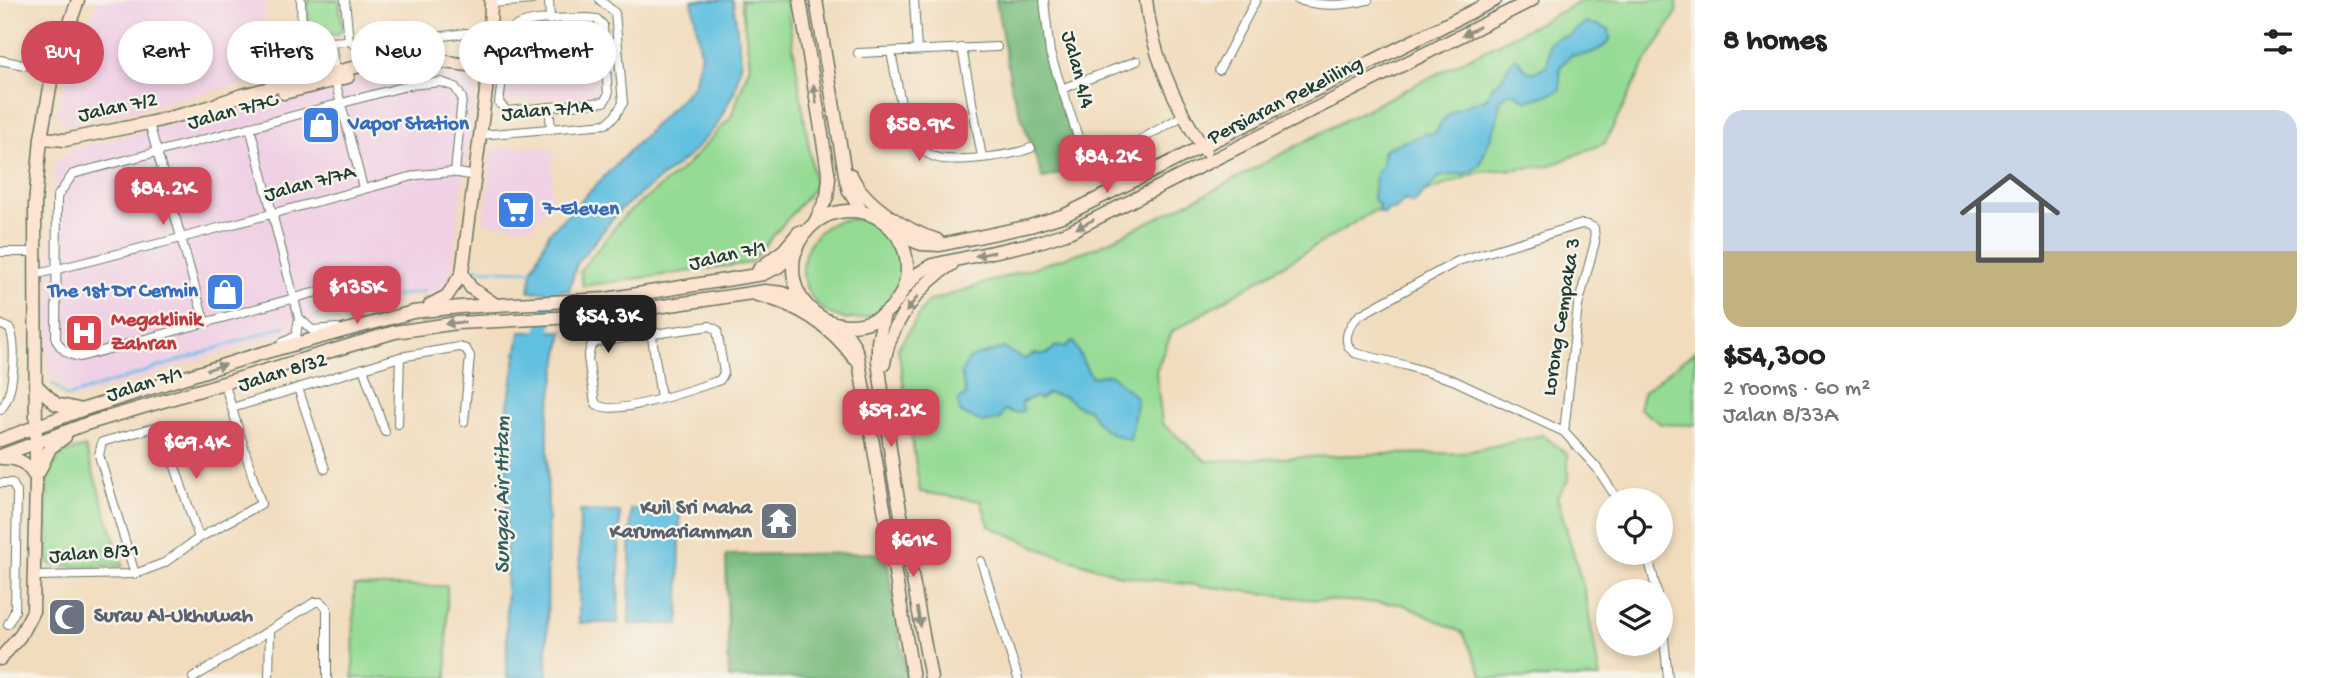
<!DOCTYPE html>
<html lang="en">
<head>
<meta charset="utf-8">
<style>
	body { margin:0; font-family:"Gochi Hand",sans-serif; background:#f2f2f2; color:#222; height:100vh; display:flex; flex-direction:column; font-size:26px; white-space:nowrap }
	* { box-sizing:border-box; margin:0 }
	p { font-size:23px; color:#767676 }
	.icon { flex:none; width:38px; height:38px; fill:none; stroke:currentColor; stroke-width:2; stroke-linecap:round; stroke-linejoin:round }
	.map { position:relative; flex:1; overflow:hidden }
	.side { display:flex; flex-direction:column; background:#fff; width:630px }
	.side>* { flex:none }
	.banner { position:absolute; left:21px; top:21px; width:665px; height:63px; display:flex; gap:14px }
	.tools { position:absolute; left:1596px; top:488px; display:grid; gap:14px }
	.tools a { display:grid; place-items:center; width:77px; height:77px; border-radius:50%; background:#fff; box-shadow:0 4px 10px #0003; font-size:35px }
	.price { position:absolute; translate:-50% -60px; padding:0 16px; border-radius:14px; background:#d1495b; color:#fff; font-size:23px; line-height:46px; filter:drop-shadow(0 2px 4px #0008) }
	.price::after { content:''; position:absolute; left:50%; top:42px; width:21px; height:16px; margin-left:-10px; background:inherit; clip-path:polygon(0 0,100% 0,50% 100%) }
	.price.active { background:#222; color:#fff }
	ul { padding:0; list-style:none }
	li { display:grid; align-content:center; gap:14px; height:371px; padding:0 28px }
	li span { display:grid; place-items:center; height:217px; border-radius:21px; color:#555 }
	li>.icon { margin-inline-start:auto }
	span .icon { width:126px; height:126px; fill:#fffc; stroke-width:1 }
	li b { font-size:30px }
	h2 { display:flex; justify-content:space-between; align-items:center; height:84px; padding:0 28px; font-size:30px }
	.tag { padding:0 24px; border-radius:32px; background:#fff; box-shadow:0 4px 10px #0003; font-size:24px; line-height:63px }
	.tag.active { background:#d1495b; color:#fff }
	main { display:flex; flex:1; min-height:0 }
	.map>svg:first-child { display:block }
</style>
</head>
<body>
<main>
<div class="map">
<svg width="1695" height="678" viewBox="0 0 1695 678">
	<rect width="100%" height="100%" fill="#f7f3e8"/>
	<filter id="ink" filterUnits="userSpaceOnUse"><feTurbulence type="fractalNoise" baseFrequency=".0143" numOctaves="2"/><feDisplacementMap in="SourceGraphic" scale="14" xChannelSelector="R" yChannelSelector="G"/><feConvolveMatrix kernelMatrix="1 2 1 2 8 2 1 2 1" color-interpolation-filters="sRGB"/></filter>
	<filter id="wash" filterUnits="userSpaceOnUse"><feTurbulence type="fractalNoise" baseFrequency=".00686" numOctaves="4" result="noise"/><feDisplacementMap in="SourceGraphic" scale="28" xChannelSelector="R" yChannelSelector="G"/><feGaussianBlur stdDeviation="1.57" result="paint"/><feColorMatrix in="noise" values="0 0 0 0 0 0 0 0 0 0 0 0 0 0 0 0 0 1.4 0 .05"/><feComposite in="paint" operator="in"/></filter>
	<g filter="url(#wash)">
		<rect width="100%" height="100%" fill="#f1dcbd"/>
		<g fill="#f0d0e5">
			<polygon points="98,0 265,0 267,79 67,125 56,114 65,80"/>
			<polygon points="599,23 605,95 502,102 510,33 514,30"/>
			<polygon points="437,68 468,77 475,93 449,287 349,313 74,399 47,370 54,163 77,148 274,99 385,73"/>
			<polygon points="493,147 553,148 551,200 532,227 484,223"/>
		</g>
		<g fill="#95db94" stroke="#5a8c64" stroke-width="2">
			<polygon points="308,0 339,0 343,29 337,35 313,35 308,29"/>
			<polygon points="741,0 786,0 815,187 750,263 583,286 580,271 624,216 687,165 731,117 750,65"/>
			<polygon points="1584,0 1677,0 1676,14 1645,63 1605,143 1549,166 1480,172 1374,211 1172,332 1156,371 1162,423 1206,461 1378,454 1462,453 1543,435 1568,455 1568,481 1557,497 1585,593 1600,678 1484,678 1463,633 1402,604 1306,599 1123,576 1048,552 989,526 981,501 920,492 898,348 927,302 1097,247 1216,189 1345,120"/>
			<circle cx="853" cy="269" r="50"/>
			<polygon points="1695,351 1695,425 1661,424 1639,408 1644,391"/>
			<polygon points="85,447 123,566 55,566 48,562 46,476 63,453"/>
			<polygon points="354,586 447,586 447,678 353,678"/>
		</g>
		<g fill="#78bb7e" stroke="#4c7c59" stroke-width="2">
			<polygon points="996,0 1040,0 1046,68 1083,165 1043,179 1012,90"/>
			<polygon points="873,553 886,555 907,678 729,678 726,555"/>
		</g>
		<g fill="#62c0e0" stroke="#407e8a" stroke-width="2">
			<polygon points="692,0 733,0 741,61 735,90 717,125 690,155 620,210 577,263 569,290 529,292 532,271 549,233 694,85 701,54"/>
			<path d="M 1586,22 L 1609,29 L 1610,40 C 1600,52 1586,56 1571,55 L 1560,67 L 1560,90 C 1550,96 1539,96 1527,101 L 1514,93 L 1508,93 L 1500,101 L 1497,121 L 1479,166 L 1468,173 L 1439,177 L 1413,204 L 1405,200 L 1395,210 L 1387,210 L 1385,214 L 1378,212 L 1379,206 L 1373,198 L 1376,174 L 1382,164 L 1384,150 C 1400,140 1410,142 1425,133 L 1429,135 L 1437,131 C 1447,108 1465,106 1487,98 L 1492,86 C 1506,80 1504,68 1514,59 L 1517,59 L 1528,72 L 1535,72 L 1548,64 L 1549,43 L 1561,36 L 1568,36 Z"/>
			<polygon points="563,331 548,417 547,678 507,678 506,418 520,332"/>
			<path d="M 1070,342 L 1074,342 C 1075,347 1089,374 1092,377 L 1110,374 L 1137,398 L 1130,440 C 1109,434 1098,428 1089,409 L 1079,407 L 1066,397 L 1048,393 L 1040,399 L 1035,397 L 1022,402 L 1023,411 L 1016,413 L 1004,410 L 1000,419 L 984,423 L 961,413 L 957,401 L 966,395 L 961,373 L 970,358 L 1003,348 L 1025,359 L 1035,354 L 1047,354 L 1055,347 L 1067,346 Z"/>
			<polygon points="631,509 680,510 679,624 629,624"/>
			<polygon points="580,511 620,512 618,623 579,623"/>
		</g>
		<g fill="none" stroke-linecap="round" stroke-linejoin="round">
			<g stroke="#62c0e0" stroke-width="2.5">
				<polyline points="475,269 532,271"/>
				<polyline points="396,296 425,291"/>
				<polyline points="315,316 375,301"/>
				<polyline points="53,384 67,397 285,326"/>
			</g>
			<polyline stroke="#62c0e0" stroke-width="14" points="539,349 557,274"/>
		</g>
	</g>
	<g filter="url(#ink)">
		<g fill="none" stroke-linecap="round" stroke-linejoin="round">
			<defs>
				<g id="street">
					<polyline points="301,0 303,65"/>
					<polyline points="345,0 349,41"/>
					<polyline points="549,0 550,20"/>
					<polyline points="914,0 917,50"/>
					<polyline points="1044,0 1050,53 1086,161 1098,164 1184,115"/>
					<path d="M 1298,0 C 1322,7 1345,6 1368,0"/>
					<polyline points="492,3 532,0"/>
					<path d="M 587,18 L 597,19 L 603,25 L 608,95 L 604,102 L 507,111 L 499,103 L 508,32 C 521,16 567,19 587,18 Z"/>
					<polyline points="349,41 356,46 368,46 466,33"/>
					<polyline points="320,42 323,74"/>
					<polyline points="331,42 335,72"/>
					<polyline points="302,43 349,41"/>
					<polyline points="962,48 982,157"/>
					<path d="M 891,52 L 907,135 C 913,145 931,158 943,159 C 964,161 1012,156 1031,148"/>
					<polyline points="858,53 997,47"/>
					<polyline points="0,60 53,71"/>
					<polyline points="1219,70 1256,0"/>
					<polyline points="335,81 363,188"/>
					<polyline points="1061,89 1137,61"/>
					<polyline points="549,107 551,129"/>
					<polyline points="149,123 205,323"/>
					<polyline points="250,127 299,318 296,336 282,343"/>
					<polyline points="480,135 606,124 615,116 623,103 615,13 600,0"/>
					<polyline points="0,252 34,252"/>
					<polyline points="34,275 181,238 417,175 453,172 475,176"/>
					<path d="M 371,277 L 80,357 C 68,355 62,350 56,340 L 57,197 L 73,174 L 410,85 L 441,82 L 455,87 L 462,98 L 455,173"/>
					<polyline points="648,310 661,398"/>
					<polyline points="299,318 312,330 337,328"/>
					<path d="M 0,324 L 10,329 C 17,347 14,397 0,410"/>
					<path d="M 710,326 L 717,330 L 724,373 L 720,380 C 699,387 610,420 595,403 L 588,358 L 591,346 L 597,342 Z"/>
					<polyline points="363,368 385,432"/>
					<polyline points="298,388 325,469"/>
					<polyline points="232,408 400,357 459,347 466,349 470,356 464,422"/>
					<polyline points="398,424 400,357"/>
					<path d="M 1564,432 L 1578,306 L 1595,242 L 1594,228 L 1589,225 L 1582,224 L 1458,261 L 1360,315 C 1348,325 1340,343 1355,353 L 1404,365 L 1453,380 L 1564,432 L 1597,468 L 1618,500"/>
					<polyline points="0,483 12,483 17,492 15,611 8,624"/>
					<polyline points="1647,553 1657,592"/>
					<polyline points="981,561 1018,678"/>
					<polyline points="135,574 99,455 102,442 156,427 162,428 199,538"/>
					<polyline points="35,576 135,574 164,563 199,538 261,504 224,382"/>
					<polyline points="1661,610 1668,678"/>
					<polyline points="193,678 315,602 320,602 327,608 327,678"/>
					<polyline points="269,678 270,631"/>
				</g>
				<g id="secondary">
					<polyline points="800,0 829,178 827,197 815,222"/>
					<polyline points="816,0 846,180 849,191 862,212"/>
					<path d="M 1146,0 C 1152,55 1175,105 1205,151"/>
					<polyline points="284,93 348,77"/>
					<polyline points="41,138 65,140 149,123 203,109 242,95 381,61 418,58 489,68"/>
					<path d="M 851,175 C 864,204 907,231 937,240"/>
					<circle cx="850" cy="268" r="57"/>
					<polyline points="896,234 921,244 940,245 1030,226 1065,215 1495,0"/>
					<polyline points="759,269 784,250 799,232"/>
					<polyline points="462,273 471,288 496,305"/>
					<polyline points="903,290 919,273 932,265 1039,242 1069,232 1532,0"/>
					<path d="M 757,295 C 796,304 830,325 854,358"/>
					<polyline points="430,305 447,296 462,273 489,68 491,0"/>
					<polyline points="884,314 878,342 878,361 894,477 931,678"/>
					<polyline points="841,325 854,345 858,356 913,678"/>
					<path d="M 884,364 C 889,326 919,284 952,264"/>
					<polyline points="35,384 56,404 78,409"/>
					<polyline points="0,440 81,410 259,354 413,312 460,307 606,299 763,274 778,267 796,251"/>
					<polyline points="0,456 86,424 395,332 457,323 596,316 765,291 783,293 803,301"/>
					<path d="M 1,458 C 20,458 26,462 36,478"/>
					<polyline points="39,472 50,448 65,437"/>
					<polyline points="0,659 20,636 33,611 36,479 35,204 41,138 53,71 78,0"/>
				</g>
			</defs>
			<use href="#street" stroke="#687564" stroke-width="10"/>
			<use href="#secondary" stroke="#687564" stroke-width="15"/>
			<use href="#street" stroke="#fff" stroke-width="8"/>
			<use href="#secondary" stroke="#fde4d1" stroke-width="12"/>
		</g>
		<defs><path id="oneway-solid" d="M-6-.8H1V-3.2L6.5 0L1 3.2V.8H-6Z" transform="scale(1.75)"/></defs>
		<g fill="#8e9082">
			<use href="#oneway-solid" transform="translate(1471 31) rotate(153)"/>
			<use href="#oneway-solid" transform="translate(815 94) rotate(-99)"/>
			<use href="#oneway-solid" transform="translate(1085 224) rotate(153)"/>
			<use href="#oneway-solid" transform="translate(985 254) rotate(168)"/>
			<use href="#oneway-solid" transform="translate(912 304) rotate(126)"/>
			<use href="#oneway-solid" transform="translate(455 323) rotate(174)"/>
			<use href="#oneway-solid" transform="translate(216 367) rotate(-17)"/>
			<use href="#oneway-solid" transform="translate(919 617) rotate(80)"/>
		</g>
	</g>
	<defs>
		<symbol id="shop-square" viewBox="-11 -11 22 22"><rect x="-9" y="-9" width="18" height="18" rx="4" fill="#3f7fe0" stroke="#f7f3e8"/><path d="M-5-2.5h2.3a2.7 3.5 0 0 1 5.4 0H5L5.5 6h-11ZM-1.5-2.5h3a1.5 2.3 0 0 0-3 0Z" fill="#fff"/></symbol>
		<symbol id="supermarket-square" viewBox="-11 -11 22 22"><rect x="-9" y="-9" width="18" height="18" rx="4" fill="#3f7fe0" stroke="#f7f3e8"/><path d="M-6-5.5h2.5l.6 2H6L4.5 2H-2.5L-4.4-4H-6ZM-1.5 3.2a1.3 1.3 0 1 0 .1 0ZM3 3.2a1.3 1.3 0 1 0 .1 0Z" fill="#fff"/></symbol>
		<symbol id="hospital-square" viewBox="-11 -11 22 22"><rect x="-9" y="-9" width="18" height="18" rx="4" fill="#e0444e" stroke="#f7f3e8"/><path d="M-5-5h3v3.5h4V-5h3V5h-3V1.5h-4V5h-3Z" fill="#fff"/></symbol>
		<symbol id="temple-square" viewBox="-11 -11 22 22"><rect x="-9" y="-9" width="18" height="18" rx="4" fill="#6b7280" stroke="#f7f3e8"/><path d="M0-6L5-2H3V0L6.5 2.5H4V6H1.5V3h-3V6H-4V2.5H-6.5L-3 0V-2H-5Z" fill="#fff"/></symbol>
		<symbol id="mosque-square" viewBox="-11 -11 22 22"><rect x="-9" y="-9" width="18" height="18" rx="4" fill="#6b7280" stroke="#f7f3e8"/><path d="M3.5-4.9A6 6 0 1 0 3.5 4.9A5 5 0 1 1 3.5-4.9Z" fill="#fff"/></symbol>
	</defs>
	<g fill-rule="evenodd">
		<use href="#shop-square" x="299" y="103" width="44" height="44"/>
		<use href="#supermarket-square" x="494" y="188" width="44" height="44"/>
		<use href="#shop-square" x="203" y="270" width="44" height="44"/>
		<use href="#hospital-square" x="62" y="311" width="44" height="44"/>
		<use href="#temple-square" x="757" y="499" width="44" height="44"/>
		<use href="#mosque-square" x="45" y="595" width="44" height="44"/>
	</g>
	<g text-anchor="middle" dominant-baseline="central" stroke-width="5" stroke-linejoin="round" paint-order="stroke">
		<g font-size="21" fill="#1f3d34" stroke="#f7f3e8">
			<text transform="translate(1076 70) rotate(75)">Jalan 4/4</text>
			<text transform="translate(1286 102) rotate(-27)">Persiaran Pekeliling</text>
			<text transform="translate(118 109) rotate(-12)">Jalan 7/2</text>
			<text transform="translate(547 112) rotate(-5)">Jalan 7/1A</text>
			<text transform="translate(233 113) rotate(-15)">Jalan 7/7C</text>
			<text transform="translate(310 185) rotate(-15)">Jalan 7/7A</text>
			<text transform="translate(728 257) rotate(-13)">Jalan 7/1</text>
			<text transform="translate(1563 317) rotate(-81)">Lorong Cempaka 3</text>
			<text transform="translate(283 374) rotate(-17)">Jalan 8/32</text>
			<text transform="translate(145 386) rotate(-17)">Jalan 7/1</text>
			<text transform="translate(94 555) rotate(-4)">Jalan 8/31</text>
		</g>
		<g font-size="21" font-weight="bold" fill="#366cbe" stroke="#f7f3e8" text-anchor="start">
			<text x="348" y="125">Vapor Station</text>
			<text x="543" y="210">7-Eleven</text>
			<text x="198" y="292" text-anchor="end">The 1st Dr Cermin</text>
		</g>
		<g font-size="21" font-weight="bold" fill="#be3a42" stroke="#f7f3e8" text-anchor="start">
			<text x="111" y="321">Megaklinik<tspan x="111" dy="24">Zahran</tspan></text>
		</g>
		<g font-size="21" font-weight="bold" fill="#5b616d" stroke="#f7f3e8" text-anchor="end">
			<text x="752" y="509">Kuil Sri Maha<tspan x="752" dy="24">Karumariamman</tspan></text>
			<text x="94" y="617" text-anchor="start">Surau Al-Ukhuwah</text>
		</g>
		<g font-size="23" font-style="italic" fill="#305e5f" stroke="#f7f3e8">
			<text transform="translate(503 495) rotate(-90)">Sungai Air Hitam</text>
		</g>
	</g>
</svg>
<div class="tools">
<a><svg class="icon" aria-label="locate" viewBox="0 0 24 24"><circle cx="12" cy="12" r="6"/><path d="M12 2v4M12 18v4M2 12h4M18 12h4"/></svg></a>
<a><svg class="icon" aria-label="layers" viewBox="0 0 24 24"><path d="M12 4l9 5-9 5-9-5zM3 14l9 5 9-5"/></svg></a>
</div>
<b class="price" style="left:919px;top:163px">$58.9K</b>
<b class="price" style="left:1107px;top:195px">$84.2K</b>
<b class="price" style="left:163px;top:227px">$84.2K</b>
<b class="price" style="left:357px;top:326px">$135K</b>
<b class="price active" style="left:608px;top:355px">$54.3K</b>
<b class="price" style="left:891px;top:449px">$59.2K</b>
<b class="price" style="left:196px;top:481px">$69.4K</b>
<b class="price" style="left:913px;top:579px">$61K</b>
<div class="banner">
<a class="tag active">Buy</a>
<a class="tag">Rent</a>
<a class="tag">Filters</a>
<a class="tag">New</a>
<a class="tag">Apartment</a>
</div>
</div>
<section class="side">
<h2>8 homes<svg class="icon" aria-label="filters" viewBox="0 0 24 24"><path d="M4 7h16M4 17h16"/><circle cx="9" cy="7" r="2"/><circle cx="15" cy="17" r="2"/></svg></h2>
<ul>
<li><span style="background:linear-gradient(#c9d6e8 65%,#c2b280 0)"><svg class="icon" aria-label="home" viewBox="0 0 24 24"><path d="M3 11l9-7 9 7M6 9v11h12V9"/></svg></span><div><b>$54,300</b><p>2 rooms · 60 m²</p><p>Jalan 8/33A</p></div></li>
</ul>
</section>
</main>
</body>
</html>
